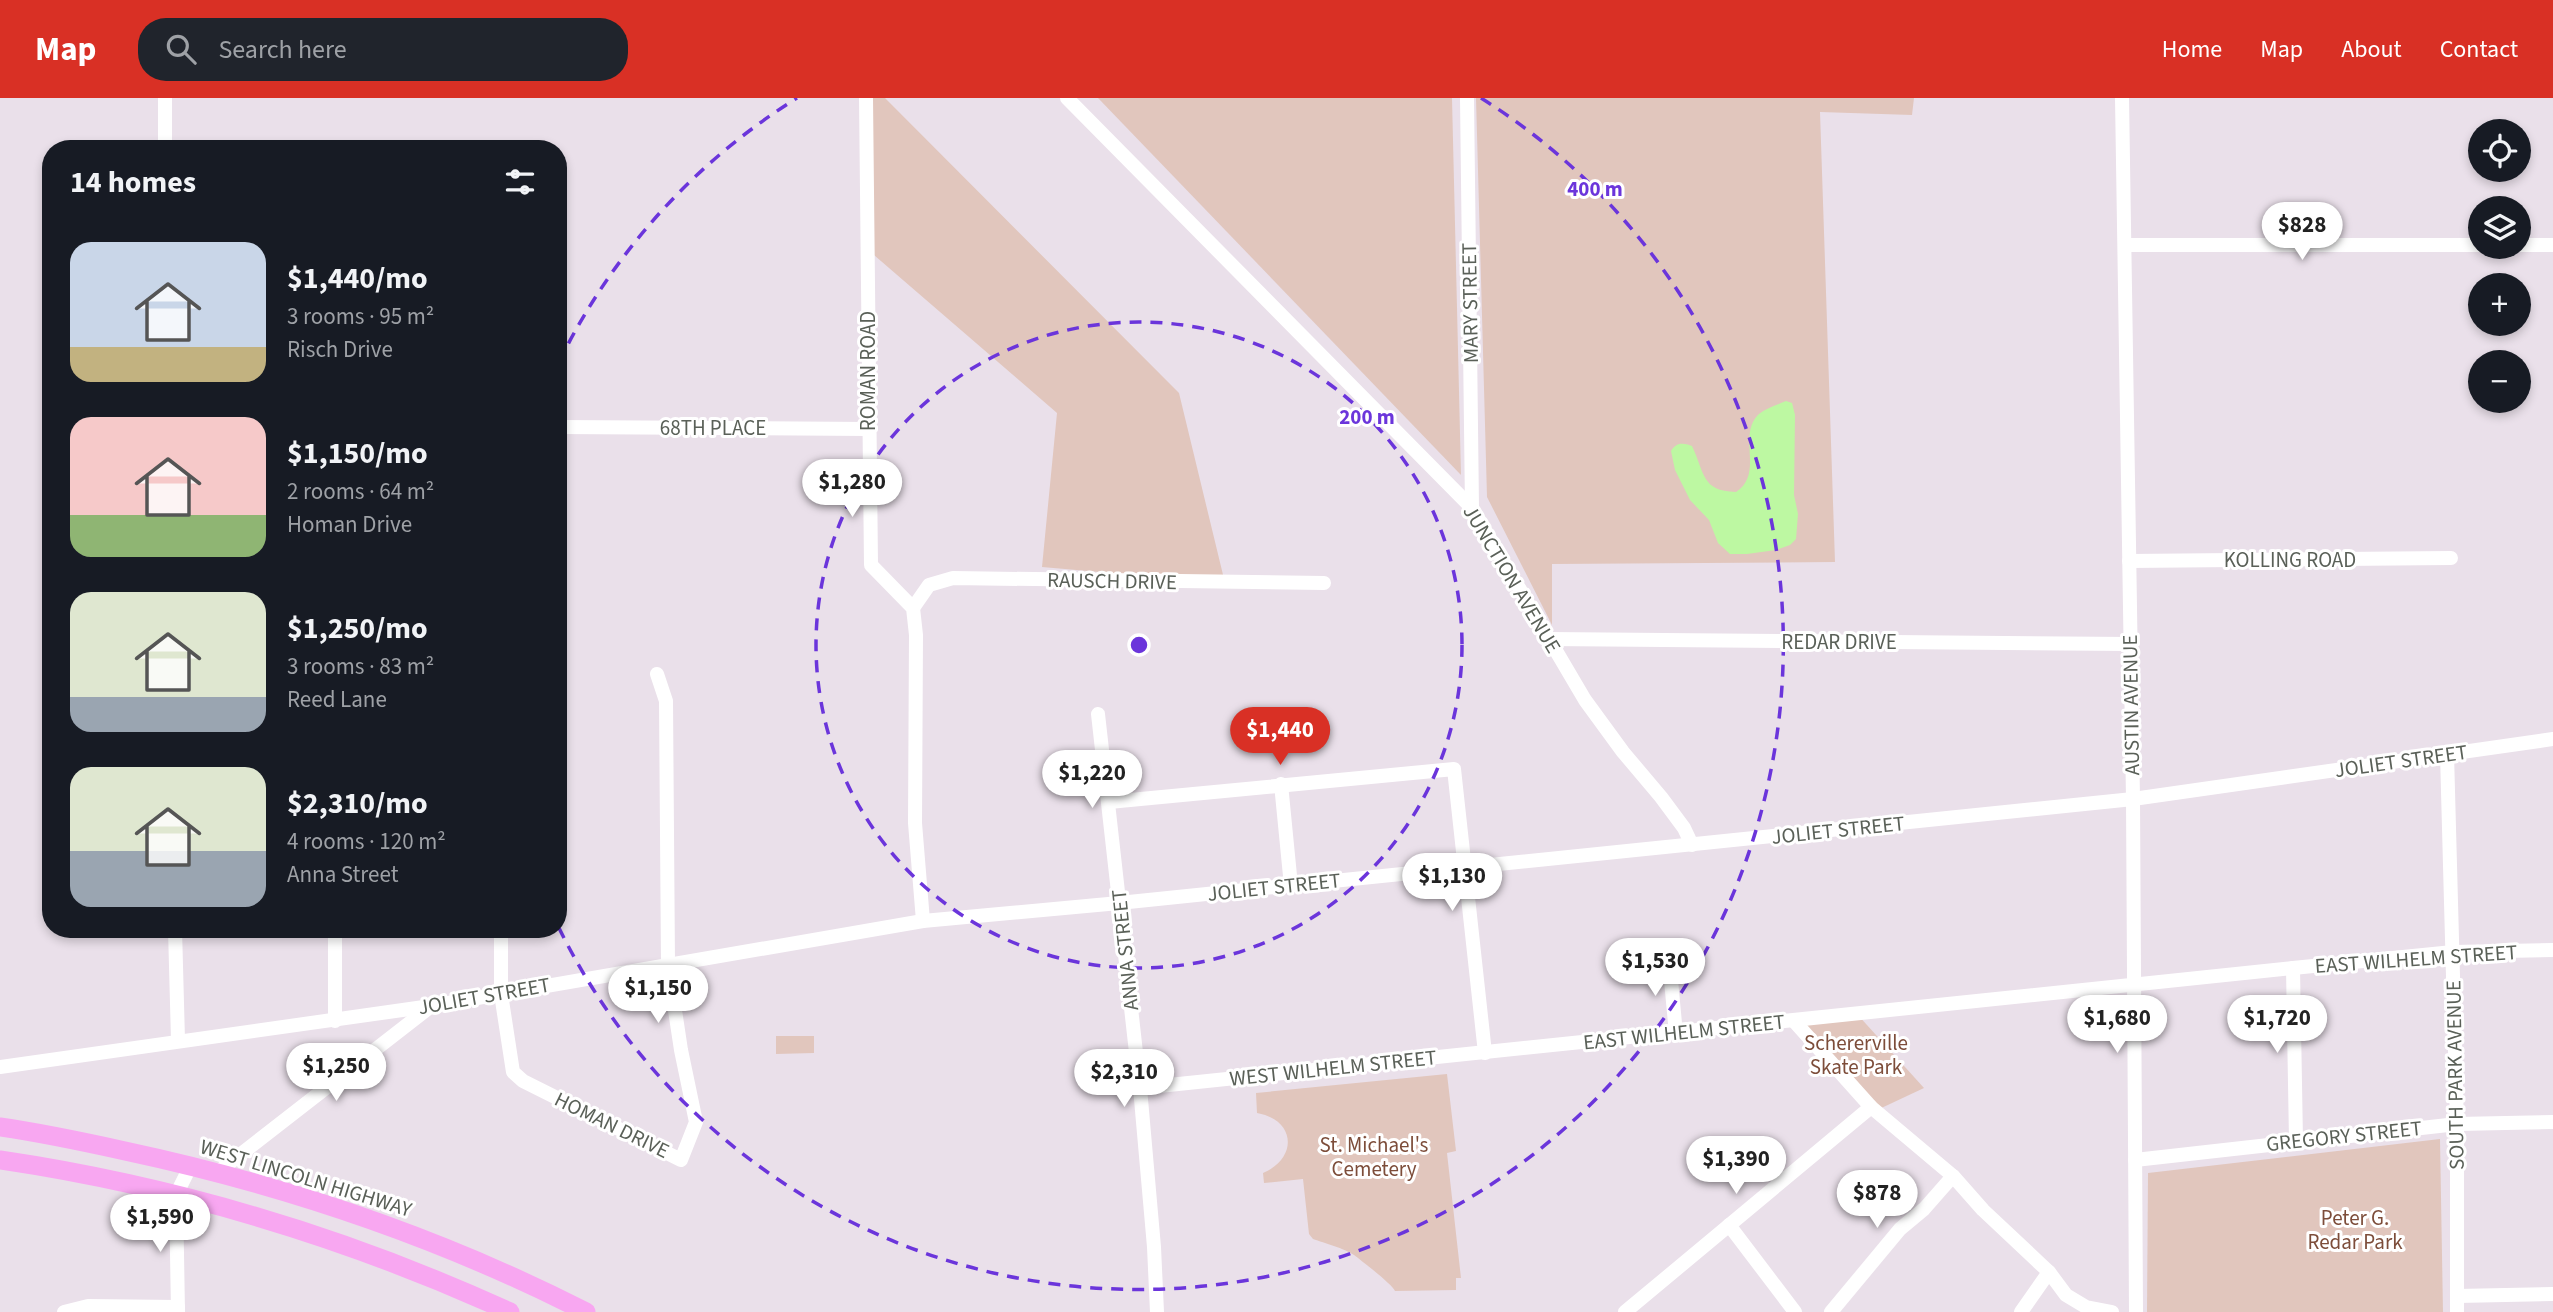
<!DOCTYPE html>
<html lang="en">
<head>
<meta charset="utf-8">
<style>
	body { margin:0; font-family:"Source Sans 3",sans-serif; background:#20242c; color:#f1f3f6; height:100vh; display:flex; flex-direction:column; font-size:26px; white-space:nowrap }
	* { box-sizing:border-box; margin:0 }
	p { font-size:23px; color:#9ea1a6 }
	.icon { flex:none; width:38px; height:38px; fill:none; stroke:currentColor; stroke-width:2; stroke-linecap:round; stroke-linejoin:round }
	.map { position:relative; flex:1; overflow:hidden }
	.details { position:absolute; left:42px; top:42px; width:525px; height:798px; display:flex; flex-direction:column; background:#171b24; border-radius:28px; box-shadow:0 4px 10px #0003 }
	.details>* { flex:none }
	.fabs { position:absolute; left:2468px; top:21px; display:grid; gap:14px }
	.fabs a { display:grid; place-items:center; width:63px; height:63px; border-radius:50%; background:#171b24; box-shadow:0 4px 10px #0003; font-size:35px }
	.price { position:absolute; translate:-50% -60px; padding:0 16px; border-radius:24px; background:#fff; color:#222; font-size:23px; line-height:46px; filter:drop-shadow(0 2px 4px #0008) }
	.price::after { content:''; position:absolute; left:50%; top:42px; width:21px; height:16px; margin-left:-10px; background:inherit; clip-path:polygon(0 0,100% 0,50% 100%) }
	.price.current { background:#d93025; color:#fff }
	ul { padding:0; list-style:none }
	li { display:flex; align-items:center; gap:21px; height:175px; padding:0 28px }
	li span { display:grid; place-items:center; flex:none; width:196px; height:140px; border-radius:21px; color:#555 }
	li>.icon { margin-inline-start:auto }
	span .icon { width:84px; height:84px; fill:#fffc; stroke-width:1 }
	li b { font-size:30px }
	h2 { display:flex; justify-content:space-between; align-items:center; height:84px; padding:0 28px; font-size:30px }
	header { display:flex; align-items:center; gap:42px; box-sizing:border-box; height:98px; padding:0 35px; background:#d93025; color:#fff }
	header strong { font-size:33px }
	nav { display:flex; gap:38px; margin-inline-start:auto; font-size:24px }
	.search { width:490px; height:63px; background:#20242c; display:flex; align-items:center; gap:18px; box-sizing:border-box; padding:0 24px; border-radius:28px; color:#9ea1a6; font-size:26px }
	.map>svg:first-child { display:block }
</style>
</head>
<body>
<header>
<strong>Map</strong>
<div class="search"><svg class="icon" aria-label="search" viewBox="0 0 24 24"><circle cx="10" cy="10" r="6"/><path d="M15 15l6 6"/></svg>Search here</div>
<nav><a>Home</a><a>Map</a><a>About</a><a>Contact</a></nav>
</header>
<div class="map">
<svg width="2553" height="1214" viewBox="0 0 2553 1214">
	<rect width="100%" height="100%" fill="#eae0ea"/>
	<g fill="#e1c6bd">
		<polygon points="866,0 885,0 1179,295 1225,485 1042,469 1057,315 867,151"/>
		<polygon points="1098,0 1452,0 1461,377"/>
		<polygon points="1476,0 1914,0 1912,17 1820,14 1835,464 1552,466 1552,527 1487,399"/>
		<polygon points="1857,916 1924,990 1875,1013 1794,923"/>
		<polygon points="776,938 814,938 814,955 776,956"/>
		<path d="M 1447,976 L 1456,1053 L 1447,1055 L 1461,1180 L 1456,1180 L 1456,1192 L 1395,1193 C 1393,1187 1362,1163 1354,1157 C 1346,1151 1324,1145 1313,1141 L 1309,1136 L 1303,1081 L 1264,1085 L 1263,1075 C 1298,1060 1296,1022 1257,1015 L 1256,995 Z"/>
		<polygon points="2440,1041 2443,1214 2147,1214 2148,1075"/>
	</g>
	<path fill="#bdf8a2" d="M 1786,303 L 1792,305 L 1795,317 L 1794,397 L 1798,416 L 1796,441 L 1790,447 L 1776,452 L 1747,456 L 1730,456 L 1718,445 L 1709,422 L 1690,402 L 1675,372 L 1671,353 C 1677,344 1683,345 1692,348 C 1705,375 1701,393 1736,394 C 1764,376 1738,340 1757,318 C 1763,311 1777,307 1786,303 Z"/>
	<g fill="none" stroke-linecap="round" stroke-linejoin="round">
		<g stroke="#fff" stroke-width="14">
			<polyline points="165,0 165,51"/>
			<polyline points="866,0 871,467 913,510 916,537 915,725 923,823"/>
			<polyline points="1067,0 1472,410 1585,602 1623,654 1661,699 1684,730 1692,747"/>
			<polyline points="1467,0 1472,410"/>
			<polyline points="2122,0 2133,701 2136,1214"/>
			<polyline points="2125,147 2480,147"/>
			<polyline points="2518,147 2553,147"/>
			<polyline points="558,329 868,331"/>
			<polyline points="2129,463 2451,460"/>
			<polyline points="913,510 929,487 953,480 1324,485"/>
			<polyline points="1548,541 2130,546"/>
			<polyline points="1098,616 1140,990 1154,1149 1157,1214"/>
			<polyline points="2447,656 2457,1026 2457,1214"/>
			<polyline points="1281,686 1291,788"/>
			<polyline points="1109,704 1454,671 1485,955"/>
			<polyline points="175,831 178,942"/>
			<polyline points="335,831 335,923"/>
			<polyline points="501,831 501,896 513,974 523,983 681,1062 696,1024 681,952 668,866 666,603 657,576"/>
			<polyline points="1669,861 1676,936"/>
			<polyline points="2293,870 2296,1043"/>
			<polyline points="1794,923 1871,1009 1953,1078 1983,1112 2049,1174 2066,1197 2086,1209 2112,1214"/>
			<polyline points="0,969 431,908 923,823 1119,805 2133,701 2553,641"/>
			<polyline points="1140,990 2293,870 2453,854 2553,852"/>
			<polyline points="2135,1062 2457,1026 2553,1024"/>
			<polyline points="218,1074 430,909"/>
			<polyline points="1729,1127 1795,1214"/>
			<polyline points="2457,1198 2553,1196"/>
			<polyline points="64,1214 88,1208 178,1209"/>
			<polyline points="178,1214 176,1097 191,1067"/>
			<polyline points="1625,1214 1871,1009"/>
			<polyline points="1831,1214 1900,1131 1924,1111 1953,1078"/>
			<polyline points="2021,1214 2049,1174"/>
		</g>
		<g stroke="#f8a7f1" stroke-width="19">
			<path d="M 0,1029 C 42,1035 84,1044 125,1053 C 284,1087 441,1140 586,1214"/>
			<path d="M 0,1062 C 176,1088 348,1140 510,1214"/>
		</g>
	</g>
	<g fill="none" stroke="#6b35db" stroke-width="3.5" stroke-dasharray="12 9">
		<circle cx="1139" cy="547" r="323"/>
		<path d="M559 264A645 645 0 0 1 797 0M1481 0A645 645 0 1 1 559 830"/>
	</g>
	<g text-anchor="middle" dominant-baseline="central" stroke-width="6" stroke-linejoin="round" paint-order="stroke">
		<g font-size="21" fill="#5a6058" stroke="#fff">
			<text transform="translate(1470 205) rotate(-91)">MARY STREET</text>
			<text transform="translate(868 273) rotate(-90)">ROMAN ROAD</text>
			<text x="713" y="330">68TH PLACE</text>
			<text x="2290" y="462">KOLLING ROAD</text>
			<text transform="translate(1512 481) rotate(59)">JUNCTION AVENUE</text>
			<text transform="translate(1112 483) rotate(1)">RAUSCH DRIVE</text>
			<text x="1839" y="544">REDAR DRIVE</text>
			<text transform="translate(2131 607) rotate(-91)">AUSTIN AVENUE</text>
			<text transform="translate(2401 663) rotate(-8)">JOLIET STREET</text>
			<text transform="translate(1838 732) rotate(-6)">JOLIET STREET</text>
			<text transform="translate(1274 789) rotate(-6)">JOLIET STREET</text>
			<text transform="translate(1125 852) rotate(-96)">ANNA STREET</text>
			<text transform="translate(2416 861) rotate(-4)">EAST WILHELM STREET</text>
			<text transform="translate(484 898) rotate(-10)">JOLIET STREET</text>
			<text transform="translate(1684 934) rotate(-6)">EAST WILHELM STREET</text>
			<text transform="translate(1333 970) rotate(-6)">WEST WILHELM STREET</text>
			<text transform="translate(2455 977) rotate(-91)">SOUTH PARK AVENUE</text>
			<text transform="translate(612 1027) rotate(26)">HOMAN DRIVE</text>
			<text transform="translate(2344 1038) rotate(-6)">GREGORY STREET</text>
			<text transform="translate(306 1080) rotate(17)">WEST LINCOLN HIGHWAY</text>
		</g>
		<g font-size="21" fill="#7d4d3a" stroke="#fff">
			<text x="1856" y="945">Schererville<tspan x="1856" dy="24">Skate Park</tspan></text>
			<text x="1374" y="1047">St. Michael's<tspan x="1374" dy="24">Cemetery</tspan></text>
			<text x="2355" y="1120">Peter G.<tspan x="2355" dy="24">Redar Park</tspan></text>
		</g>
	</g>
	<circle cx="1139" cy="547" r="10" fill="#6b35db" stroke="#fff" stroke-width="3.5"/>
	<g font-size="21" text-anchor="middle" font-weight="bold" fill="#6b35db" stroke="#fff" stroke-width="6" stroke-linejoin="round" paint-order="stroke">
		<text x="1595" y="98">400 m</text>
		<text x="1367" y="326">200 m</text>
	</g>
</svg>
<div class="fabs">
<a><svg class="icon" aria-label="locate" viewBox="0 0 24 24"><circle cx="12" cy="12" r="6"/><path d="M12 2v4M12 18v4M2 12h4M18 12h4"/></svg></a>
<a><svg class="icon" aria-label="layers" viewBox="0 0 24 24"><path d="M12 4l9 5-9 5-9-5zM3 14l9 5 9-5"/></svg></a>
<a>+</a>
<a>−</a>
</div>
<b class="price" style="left:2302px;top:164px">$828</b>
<b class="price" style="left:852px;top:421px">$1,280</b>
<b class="price current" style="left:1280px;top:669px">$1,440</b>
<b class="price" style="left:1092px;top:712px">$1,220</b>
<b class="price" style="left:1452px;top:815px">$1,130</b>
<b class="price" style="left:1655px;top:900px">$1,530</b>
<b class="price" style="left:658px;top:927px">$1,150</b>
<b class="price" style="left:2117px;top:957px">$1,680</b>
<b class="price" style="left:2277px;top:957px">$1,720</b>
<b class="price" style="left:336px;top:1005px">$1,250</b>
<b class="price" style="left:1124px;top:1011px">$2,310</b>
<b class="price" style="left:1736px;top:1098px">$1,390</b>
<b class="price" style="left:1877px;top:1132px">$878</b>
<b class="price" style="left:160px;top:1156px">$1,590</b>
<section class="details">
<h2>14 homes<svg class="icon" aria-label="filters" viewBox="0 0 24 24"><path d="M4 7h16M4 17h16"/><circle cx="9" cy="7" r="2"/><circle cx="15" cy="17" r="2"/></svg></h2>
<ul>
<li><span style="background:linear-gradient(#c9d6e8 75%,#c2b280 0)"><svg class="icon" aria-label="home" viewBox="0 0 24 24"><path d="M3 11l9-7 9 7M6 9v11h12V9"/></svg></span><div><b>$1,440/mo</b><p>3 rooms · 95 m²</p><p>Risch Drive</p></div></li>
<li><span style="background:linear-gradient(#f6c9c9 70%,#8fb573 0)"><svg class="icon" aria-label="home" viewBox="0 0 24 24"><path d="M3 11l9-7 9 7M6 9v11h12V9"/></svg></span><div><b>$1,150/mo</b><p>2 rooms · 64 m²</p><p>Homan Drive</p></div></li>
<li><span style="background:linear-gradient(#dfe7d0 75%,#9aa5b1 0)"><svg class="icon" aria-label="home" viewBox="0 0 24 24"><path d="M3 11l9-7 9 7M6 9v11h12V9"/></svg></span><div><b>$1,250/mo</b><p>3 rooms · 83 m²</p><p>Reed Lane</p></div></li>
<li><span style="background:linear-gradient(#dfe7d0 60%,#9aa5b1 0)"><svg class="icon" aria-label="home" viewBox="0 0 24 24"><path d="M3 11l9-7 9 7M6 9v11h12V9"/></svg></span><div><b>$2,310/mo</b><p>4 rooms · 120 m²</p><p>Anna Street</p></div></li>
</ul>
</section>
</div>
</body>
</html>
